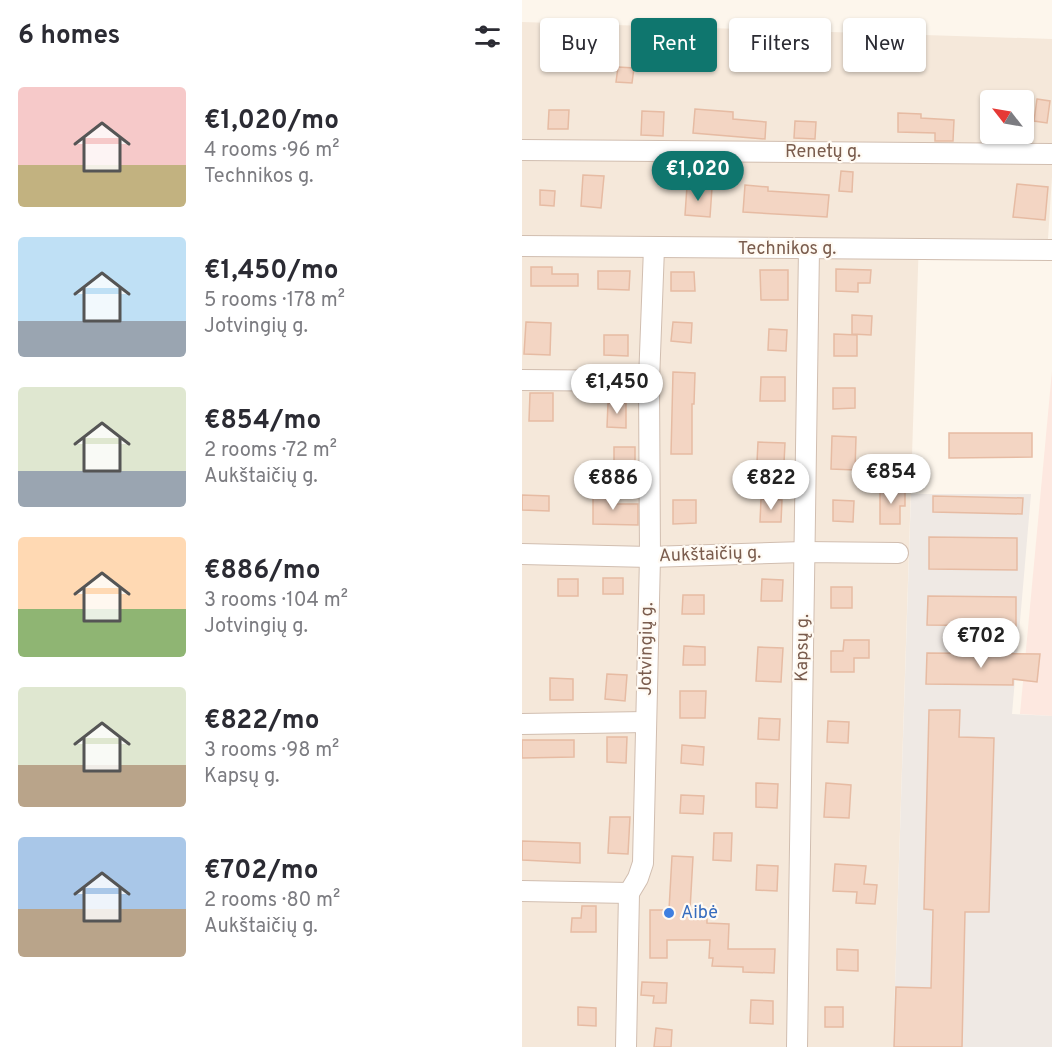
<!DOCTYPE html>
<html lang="en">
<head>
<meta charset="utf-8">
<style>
	body { margin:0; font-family:Overpass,sans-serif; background:#f2f2f3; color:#2b2b33; height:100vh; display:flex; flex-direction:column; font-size:22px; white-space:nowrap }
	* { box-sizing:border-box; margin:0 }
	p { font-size:20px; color:#7c7c81 }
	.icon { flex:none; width:33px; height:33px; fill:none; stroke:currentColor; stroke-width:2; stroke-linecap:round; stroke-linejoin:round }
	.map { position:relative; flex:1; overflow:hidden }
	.details { display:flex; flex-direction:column; background:#fff; width:522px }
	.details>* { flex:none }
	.top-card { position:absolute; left:18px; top:18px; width:422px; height:54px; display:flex; gap:12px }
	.needle { width:39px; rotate:301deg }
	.tools { position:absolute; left:458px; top:90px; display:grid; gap:12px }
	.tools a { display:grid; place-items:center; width:54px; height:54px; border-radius:6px; background:#fff; box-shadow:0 2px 4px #0004; font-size:30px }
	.price { position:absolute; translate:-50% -51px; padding:0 14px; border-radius:21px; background:#fff; color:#222; font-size:20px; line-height:39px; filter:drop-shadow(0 2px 3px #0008) }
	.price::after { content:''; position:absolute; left:50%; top:36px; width:18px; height:14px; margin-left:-9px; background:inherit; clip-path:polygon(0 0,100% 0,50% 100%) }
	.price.on { background:#0f766e; color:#fff }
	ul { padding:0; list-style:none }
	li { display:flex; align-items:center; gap:18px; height:150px; padding:0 18px }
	li span { display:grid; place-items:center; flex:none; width:168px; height:120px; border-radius:6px; color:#555 }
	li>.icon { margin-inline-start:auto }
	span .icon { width:72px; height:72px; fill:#fffc; stroke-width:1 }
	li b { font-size:26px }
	h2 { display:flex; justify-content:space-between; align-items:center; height:72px; padding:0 18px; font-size:26px }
	.pill { padding:0 21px; border-radius:6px; background:#fff; box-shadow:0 2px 4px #0004; font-size:21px; line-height:54px }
	.pill.on { background:#0f766e; color:#fff }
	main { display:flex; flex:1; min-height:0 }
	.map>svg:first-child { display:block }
</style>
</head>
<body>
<main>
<section class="details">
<h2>6 homes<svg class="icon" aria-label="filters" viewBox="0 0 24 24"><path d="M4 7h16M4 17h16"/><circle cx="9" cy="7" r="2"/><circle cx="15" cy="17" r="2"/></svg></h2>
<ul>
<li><span style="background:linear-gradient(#f6c9c9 65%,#c2b280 0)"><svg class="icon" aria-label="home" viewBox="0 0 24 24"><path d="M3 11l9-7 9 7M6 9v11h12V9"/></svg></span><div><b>€1,020/mo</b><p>4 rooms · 96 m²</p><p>Technikos g.</p></div></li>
<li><span style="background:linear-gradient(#bfe0f5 70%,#9aa5b1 0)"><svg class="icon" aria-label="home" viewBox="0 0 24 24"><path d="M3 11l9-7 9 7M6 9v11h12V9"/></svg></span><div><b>€1,450/mo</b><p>5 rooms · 178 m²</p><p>Jotvingių g.</p></div></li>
<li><span style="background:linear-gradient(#dfe7d0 70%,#9aa5b1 0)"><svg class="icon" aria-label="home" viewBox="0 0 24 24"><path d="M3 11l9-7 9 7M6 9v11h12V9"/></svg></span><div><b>€854/mo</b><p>2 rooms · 72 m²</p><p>Aukštaičių g.</p></div></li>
<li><span style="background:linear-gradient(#ffd9b3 60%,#8fb573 0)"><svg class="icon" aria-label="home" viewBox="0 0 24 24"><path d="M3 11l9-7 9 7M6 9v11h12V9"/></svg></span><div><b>€886/mo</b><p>3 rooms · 104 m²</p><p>Jotvingių g.</p></div></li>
<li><span style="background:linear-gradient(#dfe7d0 65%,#b9a48a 0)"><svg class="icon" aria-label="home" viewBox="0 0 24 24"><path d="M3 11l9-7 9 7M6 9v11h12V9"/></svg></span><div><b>€822/mo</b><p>3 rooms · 98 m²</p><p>Kapsų g.</p></div></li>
<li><span style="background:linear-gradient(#a9c7e8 60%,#b9a48a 0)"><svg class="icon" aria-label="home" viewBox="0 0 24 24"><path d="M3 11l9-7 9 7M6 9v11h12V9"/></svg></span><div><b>€702/mo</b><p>2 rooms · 80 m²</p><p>Aukštaičių g.</p></div></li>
</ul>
</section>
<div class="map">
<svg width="530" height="1047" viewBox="0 0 530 1047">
	<rect width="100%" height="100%" fill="#fdf6ec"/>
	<path fill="#f5e8da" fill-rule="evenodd" d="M 0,22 L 530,39 L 530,177 L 526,239 L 397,238 L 371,1047 L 0,1047 ZM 468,100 L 501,100 L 501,134 L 468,134 Z"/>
	<polygon fill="#fde8e0" points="530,371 530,716 498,714"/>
	<polygon fill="#efe9e4" points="389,494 509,494 490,714 530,716 530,1047 371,1047"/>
	<g fill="#f3d5c3" stroke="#e6bba3" stroke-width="1.5">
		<polygon points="96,67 112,68 110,83 94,82"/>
		<polygon points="515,99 528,101 525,123 512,121"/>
		<polygon points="173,109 211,112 211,119 244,122 243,139 171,133"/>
		<polygon points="27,110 47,110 46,129 26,129"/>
		<polygon points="120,111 142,112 141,136 119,135"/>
		<polygon points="376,113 399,114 399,118 432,120 431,141 413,141 413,133 376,132"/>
		<polygon points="273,121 294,122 293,139 272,138"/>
		<polygon points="319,171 331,172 330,192 317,191"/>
		<polygon points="61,175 82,176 79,208 59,206"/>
		<polygon points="495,184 526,187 523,220 491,217"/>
		<polygon points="223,185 246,187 246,191 307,195 305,217 221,212"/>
		<polygon points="165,186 190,188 188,217 163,215"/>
		<polygon points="18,190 33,191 32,206 18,205"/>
		<polygon points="9,267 30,267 30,274 56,274 56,286 9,286"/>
		<polygon points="314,269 349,270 348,283 336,283 336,292 314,291"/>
		<polygon points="238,270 266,270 266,300 239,300"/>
		<polygon points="76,271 108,271 107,290 76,289"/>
		<polygon points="149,272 172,272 173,291 149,291"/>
		<polygon points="330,315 350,316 349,335 330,334"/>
		<polygon points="4,322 29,323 28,355 2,354"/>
		<polygon points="151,322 170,323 169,343 149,341"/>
		<polygon points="247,329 265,330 264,351 246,350"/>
		<polygon points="312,334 335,335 335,356 312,356"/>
		<polygon points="82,335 106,335 106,356 82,355"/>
		<polygon points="151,372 173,373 172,404 170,404 170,454 149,454"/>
		<polygon points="239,377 263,377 263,401 238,401"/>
		<polygon points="311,388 333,388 333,408 311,409"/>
		<polygon points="8,393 31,393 31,421 7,421"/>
		<polygon points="86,403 104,403 104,428 85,427"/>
		<polygon points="427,433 510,433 510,457 427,458"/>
		<polygon points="310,436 334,437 333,470 309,469"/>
		<polygon points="236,442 263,443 262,463 235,462"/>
		<rect x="92" y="447" width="21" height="28"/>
		<polygon points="358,488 383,488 383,506 378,506 378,524 358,524"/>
		<polygon points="71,491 87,491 87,504 116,504 116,525 71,524"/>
		<polygon points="0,495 27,496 27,511 0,510"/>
		<polygon points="411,496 501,498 500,514 411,512"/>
		<polygon points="239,499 260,500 259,522 238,522"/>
		<polygon points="151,500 174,500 174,523 151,524"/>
		<polygon points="311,500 332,501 331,522 311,521"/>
		<polygon points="407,537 495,538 495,570 407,569"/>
		<rect x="81" y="578" width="20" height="16"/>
		<rect x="36" y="579" width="20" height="17"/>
		<polygon points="240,579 261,580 260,601 239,601"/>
		<rect x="309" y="587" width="21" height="21"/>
		<polygon points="161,595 182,595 182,614 160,614"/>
		<polygon points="406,596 494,597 494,626 405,625"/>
		<polygon points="322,640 347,640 347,658 332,658 332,672 309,672 309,651 321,651"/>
		<polygon points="162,646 183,647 183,665 161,665"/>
		<polygon points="236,647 261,648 259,682 234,681"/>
		<polygon points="405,653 518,654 515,682 491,679 491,685 404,684"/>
		<polygon points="85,674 105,675 103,701 83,699"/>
		<polygon points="28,678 51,679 51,700 28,700"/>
		<polygon points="158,691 184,691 183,718 158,718"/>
		<polygon points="407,710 438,710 437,737 472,738 467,912 443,912 440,1047 372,1047 374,987 409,988 411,910 402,909"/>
		<polygon points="237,718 258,719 257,740 236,739"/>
		<polygon points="306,721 327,722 326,743 305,742"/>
		<polygon points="85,737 105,737 104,763 85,762"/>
		<polygon points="0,740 52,740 52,757 0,758"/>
		<polygon points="160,745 182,747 181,765 159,763"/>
		<polygon points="234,783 256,784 255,808 234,807"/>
		<polygon points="304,783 329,785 327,818 302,817"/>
		<polygon points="159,795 182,796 181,814 158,813"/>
		<polygon points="88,817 108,817 106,854 86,853"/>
		<polygon points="192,833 210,833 209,861 191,860"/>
		<polygon points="0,841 58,843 58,863 0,860"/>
		<polygon points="150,856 171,857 168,910 175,910 174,913 185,913 185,923 207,924 206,949 253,949 252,973 221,972 221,967 190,966 191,958 187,958 188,940 145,940 145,958 128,958 128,910 147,910"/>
		<polygon points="313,864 344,866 342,884 355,885 353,904 334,903 335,892 311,891"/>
		<polygon points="235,865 256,866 255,891 234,890"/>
		<polygon points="60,906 74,906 74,932 49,932 50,918 59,918"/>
		<polygon points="315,949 336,950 336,971 315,970"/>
		<polygon points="120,982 145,983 144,1003 131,1003 132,996 119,995"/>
		<polygon points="229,1000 251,1001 251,1024 228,1023"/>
		<polygon points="56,1007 74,1008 74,1026 56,1025"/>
		<rect x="303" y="1007" width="18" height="20"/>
		<polygon points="134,1028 150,1030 149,1047 132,1047"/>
	</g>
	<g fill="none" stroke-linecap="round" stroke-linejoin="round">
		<defs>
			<g id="street">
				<polyline points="0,150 530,154"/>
				<polyline points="0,246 530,250"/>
				<polyline points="0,380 127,381"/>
				<polyline points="0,554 128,557 282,552 376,553"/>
				<polyline points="0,724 124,722"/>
				<polyline points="0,891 107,893"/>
				<polyline points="104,1047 107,893 116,878 121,863 128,557 127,381 132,248"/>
				<polyline points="275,1047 287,249"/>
			</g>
		</defs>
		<use href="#street" stroke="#d1beb0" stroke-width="22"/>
		<use href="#street" stroke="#fff" stroke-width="20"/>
	</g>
	<circle fill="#3f7fe0" stroke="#fffaf3" stroke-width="2" cx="147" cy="913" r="6"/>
	<g text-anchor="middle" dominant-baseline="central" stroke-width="4.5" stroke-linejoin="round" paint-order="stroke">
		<g font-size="18" fill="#7a5c4d" stroke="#fffaf3">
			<text x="301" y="152">Renetų g.</text>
			<text x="265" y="249">Technikos g.</text>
			<text transform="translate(188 555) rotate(-2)">Aukštaičių g.</text>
			<text transform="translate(281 648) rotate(-89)">Kapsų g.</text>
			<text transform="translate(125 649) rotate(-89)">Jotvingių g.</text>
		</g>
		<g font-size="18" fill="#366cbe" stroke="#fffaf3" text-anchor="start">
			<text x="159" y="913">Aibė</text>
		</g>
	</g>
</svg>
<div class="tools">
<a><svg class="needle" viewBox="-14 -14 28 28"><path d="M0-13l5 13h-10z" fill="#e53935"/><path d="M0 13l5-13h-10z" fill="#7c7c81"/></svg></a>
</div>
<b class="price on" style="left:176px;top:202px">€1,020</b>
<b class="price" style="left:95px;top:415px">€1,450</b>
<b class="price" style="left:369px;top:505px">€854</b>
<b class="price" style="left:91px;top:511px">€886</b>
<b class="price" style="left:249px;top:511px">€822</b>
<b class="price" style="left:459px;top:669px">€702</b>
<div class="top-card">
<a class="pill">Buy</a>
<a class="pill on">Rent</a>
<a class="pill">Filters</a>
<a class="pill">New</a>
</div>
</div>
</main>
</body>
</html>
